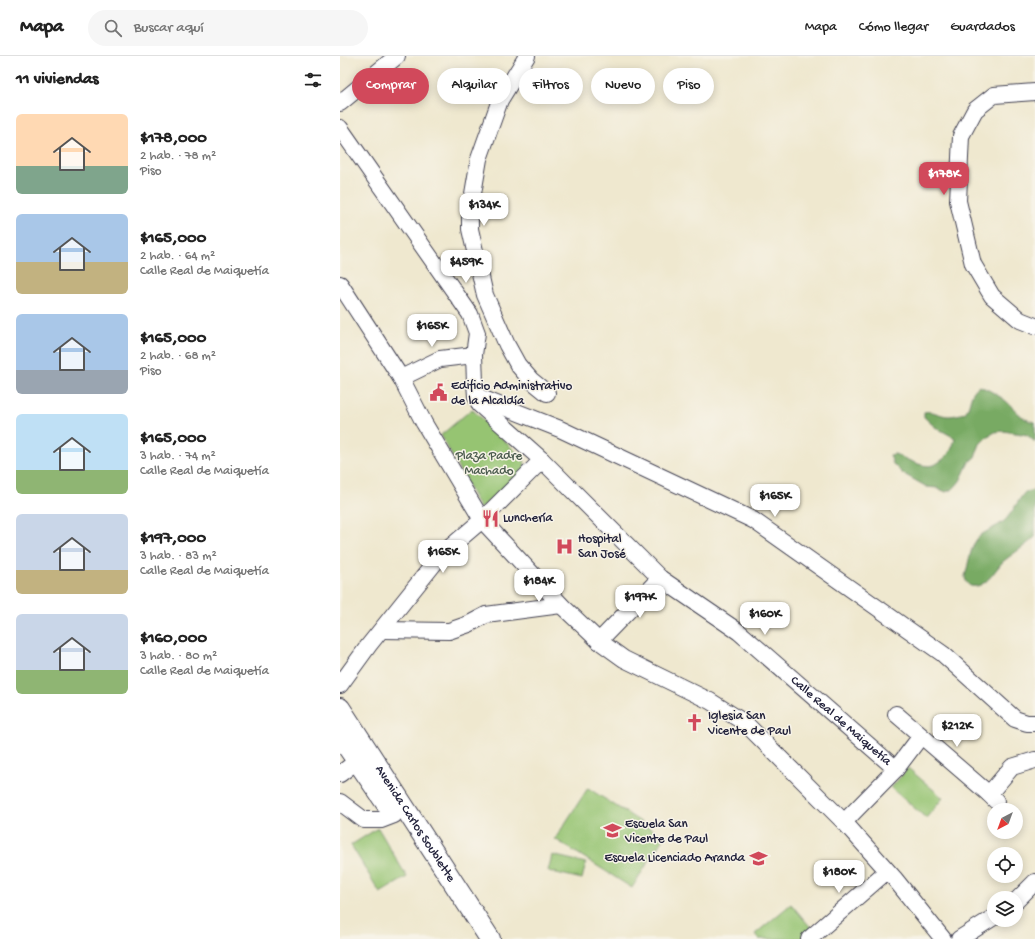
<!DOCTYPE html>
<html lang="es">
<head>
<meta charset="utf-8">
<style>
	body { margin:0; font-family:"Gochi Hand",sans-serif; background:#f6f6f6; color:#222; height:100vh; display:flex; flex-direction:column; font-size:15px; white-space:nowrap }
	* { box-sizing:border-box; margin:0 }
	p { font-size:13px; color:#767676 }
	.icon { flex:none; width:22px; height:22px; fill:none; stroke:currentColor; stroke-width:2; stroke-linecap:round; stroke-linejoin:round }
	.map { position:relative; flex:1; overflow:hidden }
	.drawer { display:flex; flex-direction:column; background:#fff; width:340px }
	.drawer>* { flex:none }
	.guide { position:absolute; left:12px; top:12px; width:380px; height:36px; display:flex; gap:8px }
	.needle { width:26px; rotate:221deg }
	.buttons { position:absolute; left:647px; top:747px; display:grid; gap:8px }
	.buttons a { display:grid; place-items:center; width:36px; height:36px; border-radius:50%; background:#fff; box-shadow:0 2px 10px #0003; font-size:20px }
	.price { position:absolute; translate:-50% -34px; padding:0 9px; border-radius:8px; background:#fff; color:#222; font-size:13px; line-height:26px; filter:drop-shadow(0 1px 2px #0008) }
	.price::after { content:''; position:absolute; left:50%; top:24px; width:12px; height:9px; margin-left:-6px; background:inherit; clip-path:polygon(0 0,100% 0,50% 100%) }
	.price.on { background:#d1495b; color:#fff }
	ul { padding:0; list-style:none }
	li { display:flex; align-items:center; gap:12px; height:100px; padding:0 16px }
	li span { display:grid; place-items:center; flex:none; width:112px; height:80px; border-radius:6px; color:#555 }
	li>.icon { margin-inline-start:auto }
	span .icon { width:48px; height:48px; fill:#fffc; stroke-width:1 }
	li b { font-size:17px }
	h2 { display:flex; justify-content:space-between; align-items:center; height:48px; padding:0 16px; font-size:17px }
	.chip { padding:0 14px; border-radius:18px; background:#fff; box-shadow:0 2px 10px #0003; font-size:14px; line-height:36px }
	.chip.on { background:#d1495b; color:#fff }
	header { display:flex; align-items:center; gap:24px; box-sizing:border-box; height:56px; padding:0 20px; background:#fff; border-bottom:1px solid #e0e0e0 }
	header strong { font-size:19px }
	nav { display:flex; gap:22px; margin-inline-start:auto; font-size:14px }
	.search { width:280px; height:36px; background:#f6f6f6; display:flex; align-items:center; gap:10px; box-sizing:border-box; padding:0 14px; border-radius:22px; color:#767676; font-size:15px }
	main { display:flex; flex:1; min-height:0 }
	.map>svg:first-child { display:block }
</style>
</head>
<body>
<header>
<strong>Mapa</strong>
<div class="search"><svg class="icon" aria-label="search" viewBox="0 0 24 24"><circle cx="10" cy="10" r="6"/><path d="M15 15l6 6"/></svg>Buscar aquí</div>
<nav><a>Mapa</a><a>Cómo llegar</a><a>Guardados</a></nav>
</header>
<main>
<section class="drawer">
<h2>11 viviendas<svg class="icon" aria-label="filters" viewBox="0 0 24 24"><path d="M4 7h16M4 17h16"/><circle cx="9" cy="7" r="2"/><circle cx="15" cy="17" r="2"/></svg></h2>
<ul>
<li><span style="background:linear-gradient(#ffd9b3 65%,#7fa58c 0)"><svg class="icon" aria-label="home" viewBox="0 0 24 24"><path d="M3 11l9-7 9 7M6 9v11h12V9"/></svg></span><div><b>$178,000</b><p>2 hab. · 78 m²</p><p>Piso</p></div></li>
<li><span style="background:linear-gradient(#a9c7e8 60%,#c2b280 0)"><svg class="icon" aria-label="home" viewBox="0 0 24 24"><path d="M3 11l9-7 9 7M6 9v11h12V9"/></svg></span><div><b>$165,000</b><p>2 hab. · 64 m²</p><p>Calle Real de Maiquetía</p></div></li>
<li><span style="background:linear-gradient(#a9c7e8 70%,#9aa5b1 0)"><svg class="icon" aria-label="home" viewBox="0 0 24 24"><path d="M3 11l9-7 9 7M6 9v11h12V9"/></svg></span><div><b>$165,000</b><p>2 hab. · 68 m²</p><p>Piso</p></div></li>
<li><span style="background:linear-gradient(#bfe0f5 70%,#8fb573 0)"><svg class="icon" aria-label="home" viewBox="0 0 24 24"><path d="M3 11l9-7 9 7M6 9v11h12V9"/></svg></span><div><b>$165,000</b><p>3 hab. · 74 m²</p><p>Calle Real de Maiquetía</p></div></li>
<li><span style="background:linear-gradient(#c9d6e8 70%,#c2b280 0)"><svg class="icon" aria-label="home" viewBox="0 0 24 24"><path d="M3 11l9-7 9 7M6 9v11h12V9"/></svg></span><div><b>$197,000</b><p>3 hab. · 83 m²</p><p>Calle Real de Maiquetía</p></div></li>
<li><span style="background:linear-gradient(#c9d6e8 70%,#8fb573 0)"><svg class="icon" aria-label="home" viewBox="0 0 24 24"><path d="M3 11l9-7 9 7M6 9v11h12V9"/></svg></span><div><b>$160,000</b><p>3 hab. · 80 m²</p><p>Calle Real de Maiquetía</p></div></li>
</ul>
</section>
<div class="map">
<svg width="695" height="883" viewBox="0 0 695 883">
	<rect width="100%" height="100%" fill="#f7f3e8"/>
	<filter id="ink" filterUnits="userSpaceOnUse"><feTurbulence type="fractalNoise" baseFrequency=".025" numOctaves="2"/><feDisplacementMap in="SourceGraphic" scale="8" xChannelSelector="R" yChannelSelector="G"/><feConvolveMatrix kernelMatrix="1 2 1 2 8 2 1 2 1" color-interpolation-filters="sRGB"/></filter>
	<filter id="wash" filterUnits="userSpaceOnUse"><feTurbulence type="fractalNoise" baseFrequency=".012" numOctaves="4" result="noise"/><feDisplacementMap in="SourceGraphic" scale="16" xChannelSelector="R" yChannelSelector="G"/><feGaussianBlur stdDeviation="0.9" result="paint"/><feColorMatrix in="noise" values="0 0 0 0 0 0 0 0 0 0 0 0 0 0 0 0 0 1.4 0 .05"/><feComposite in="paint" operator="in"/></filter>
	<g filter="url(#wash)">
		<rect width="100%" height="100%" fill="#efe8cf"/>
		<g fill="#96c472" stroke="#5c7356">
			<polygon points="132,353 184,404 186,413 140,453 101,379"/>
			<polygon points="568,712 603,742 586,762 551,732"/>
			<polygon points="248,732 324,781 292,832 215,783"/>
			<polygon points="38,772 67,821 40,837 11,789"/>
			<polygon points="212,799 246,807 242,823 208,815"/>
			<polygon points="451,848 473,874 462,883 419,883 415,878"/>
		</g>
		<g fill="#78aa64" stroke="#4d6650">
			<path d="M 639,330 C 648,333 654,337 662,342 C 673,349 681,365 695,366 L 695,386 L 687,379 L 682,378 L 663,375 L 655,376 L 647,381 L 640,388 L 635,401 L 629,406 L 620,425 L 613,433 L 606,436 L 597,432 L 587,431 L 562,417 L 553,408 L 550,399 L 555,398 C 564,402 584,413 594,409 C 597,408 600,405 602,404 C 610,398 613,391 615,382 L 595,371 L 584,361 L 584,356 C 593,354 600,360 609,360 C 614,360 620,358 625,357 C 632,347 628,338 639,330 Z"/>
			<path d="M 695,434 L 695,481 C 686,490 675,496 665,504 C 655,512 647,533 631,530 C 627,529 625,524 625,520 C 629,508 630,487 641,479 C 649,473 660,470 667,462 C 674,454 678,444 685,436 Z"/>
		</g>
	</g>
	<g filter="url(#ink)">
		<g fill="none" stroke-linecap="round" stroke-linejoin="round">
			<defs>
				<g id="minor">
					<polyline points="187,0 160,44 139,103 130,155 130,173 145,239 167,289 178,309 191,324 207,337"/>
					<polyline points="695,36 654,39 635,54 621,80 618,145 633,208 652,240 680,264 695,270"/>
					<polyline points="0,47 57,0"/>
					<path id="s1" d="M 0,72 L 130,258 L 137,277 L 134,299 L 135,327 L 136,340 L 140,349 L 202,404 L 320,522 L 399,576 L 556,713 L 504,766"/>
					<polyline points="0,228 61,322 84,367 142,464 221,549 259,585 284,603 370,645 405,667 504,766 554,822 603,883"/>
					<polyline points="61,322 100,303 134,299"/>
					<polyline points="136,340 220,373 413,464 603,598 675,663 687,667 695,667"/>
					<polyline points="42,574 109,575 129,568 146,559 221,549"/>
					<polyline points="259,585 320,522"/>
					<polyline points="0,629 29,589 101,499 142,464 202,404"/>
					<polyline points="556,658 649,738 656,745"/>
					<polyline points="556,713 581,680"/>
					<polyline points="0,718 17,705"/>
					<polyline points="649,738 672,711 695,704"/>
					<polyline points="0,746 24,764 41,764 54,759"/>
					<polyline points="676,845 695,826"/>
					<polyline points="469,883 547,815"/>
					<polyline points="619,883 654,861"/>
				</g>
				<g id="major">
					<path id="s2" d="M 0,652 L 150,883"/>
					<polyline points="0,680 52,756"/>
				</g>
			</defs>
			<use href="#minor" stroke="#414051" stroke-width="18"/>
			<use href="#major" stroke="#414051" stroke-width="22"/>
			<use href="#minor" stroke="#fff" stroke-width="16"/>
			<use href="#major" stroke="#fff" stroke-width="20"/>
		</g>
	</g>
	<defs>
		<symbol id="civic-bare" viewBox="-9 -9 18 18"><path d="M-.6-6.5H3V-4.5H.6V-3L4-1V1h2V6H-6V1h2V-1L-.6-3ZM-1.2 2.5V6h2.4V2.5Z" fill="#d1495b" stroke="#f7f3e8" stroke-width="2.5" paint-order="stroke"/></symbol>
		<symbol id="restaurant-bare" viewBox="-9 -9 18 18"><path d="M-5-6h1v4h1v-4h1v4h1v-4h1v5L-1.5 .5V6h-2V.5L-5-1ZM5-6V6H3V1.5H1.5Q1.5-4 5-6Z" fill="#d1495b" stroke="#f7f3e8" stroke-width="2.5" paint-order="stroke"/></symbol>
		<symbol id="hospital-bare" viewBox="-9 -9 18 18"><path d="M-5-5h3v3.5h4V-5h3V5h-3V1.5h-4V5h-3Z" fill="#d1495b" stroke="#f7f3e8" stroke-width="2.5" paint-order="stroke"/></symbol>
		<symbol id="church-bare" viewBox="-9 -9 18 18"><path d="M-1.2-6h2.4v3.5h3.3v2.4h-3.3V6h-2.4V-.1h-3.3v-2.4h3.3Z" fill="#d1495b" stroke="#f7f3e8" stroke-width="2.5" paint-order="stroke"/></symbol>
		<symbol id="school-bare" viewBox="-9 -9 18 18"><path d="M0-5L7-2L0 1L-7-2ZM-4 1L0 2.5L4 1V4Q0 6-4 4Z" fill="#d1495b" stroke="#f7f3e8" stroke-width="2.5" paint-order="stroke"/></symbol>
	</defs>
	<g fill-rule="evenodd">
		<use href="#civic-bare" x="86" y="324" width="25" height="25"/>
		<use href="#restaurant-bare" x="138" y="450" width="25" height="25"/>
		<use href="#hospital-bare" x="212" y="478" width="25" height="25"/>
		<use href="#church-bare" x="342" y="654" width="25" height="25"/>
		<use href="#school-bare" x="260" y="762" width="25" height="25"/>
		<use href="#school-bare" x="406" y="790" width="25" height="25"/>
	</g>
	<g text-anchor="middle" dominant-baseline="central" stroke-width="3" stroke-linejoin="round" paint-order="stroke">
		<g font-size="13" fill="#22223b" stroke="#f7f3e8" text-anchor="start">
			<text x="111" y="330">Edificio Administrativo<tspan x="111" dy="15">de la Alcaldía</tspan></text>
			<text x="163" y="462">Lunchería</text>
			<text x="238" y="483">Hospital<tspan x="238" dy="15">San José</tspan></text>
			<text x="368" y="660">Iglesia San<tspan x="368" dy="15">Vicente de Paul</tspan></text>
			<text x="285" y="768">Escuela San<tspan x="285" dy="15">Vicente de Paul</tspan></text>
			<text x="405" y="802" text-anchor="end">Escuela Licenciado Aranda</text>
		</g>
		<g font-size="13" fill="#4b5b4e" stroke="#f7f3e8">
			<text x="149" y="400">Plaza Padre<tspan x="149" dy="15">Machado</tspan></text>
		</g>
		<g font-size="13" fill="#22223b" stroke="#f7f3e8">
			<text stroke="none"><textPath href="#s1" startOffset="801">Calle Real de Maiquetía</textPath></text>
			<text stroke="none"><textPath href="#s2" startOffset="138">Avenida Carlos Soublette</textPath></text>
		</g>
	</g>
</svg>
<div class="buttons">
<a><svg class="needle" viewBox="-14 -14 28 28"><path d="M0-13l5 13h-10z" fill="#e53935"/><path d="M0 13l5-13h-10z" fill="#767676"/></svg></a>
<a><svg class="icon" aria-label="locate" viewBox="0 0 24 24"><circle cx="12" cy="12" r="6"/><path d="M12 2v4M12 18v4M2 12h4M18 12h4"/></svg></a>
<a><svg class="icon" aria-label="layers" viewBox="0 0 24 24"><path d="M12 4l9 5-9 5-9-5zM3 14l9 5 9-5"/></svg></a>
</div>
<b class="price on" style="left:604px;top:140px">$178K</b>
<b class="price" style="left:144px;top:171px">$134K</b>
<b class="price" style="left:126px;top:228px">$459K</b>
<b class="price" style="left:92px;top:292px">$165K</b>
<b class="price" style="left:435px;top:462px">$165K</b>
<b class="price" style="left:103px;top:518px">$165K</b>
<b class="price" style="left:199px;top:547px">$184K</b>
<b class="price" style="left:300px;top:563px">$197K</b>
<b class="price" style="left:425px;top:580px">$160K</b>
<b class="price" style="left:617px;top:692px">$212K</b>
<b class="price" style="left:499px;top:838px">$180K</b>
<div class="guide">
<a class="chip on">Comprar</a>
<a class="chip">Alquilar</a>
<a class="chip">Filtros</a>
<a class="chip">Nuevo</a>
<a class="chip">Piso</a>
</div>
</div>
</main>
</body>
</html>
